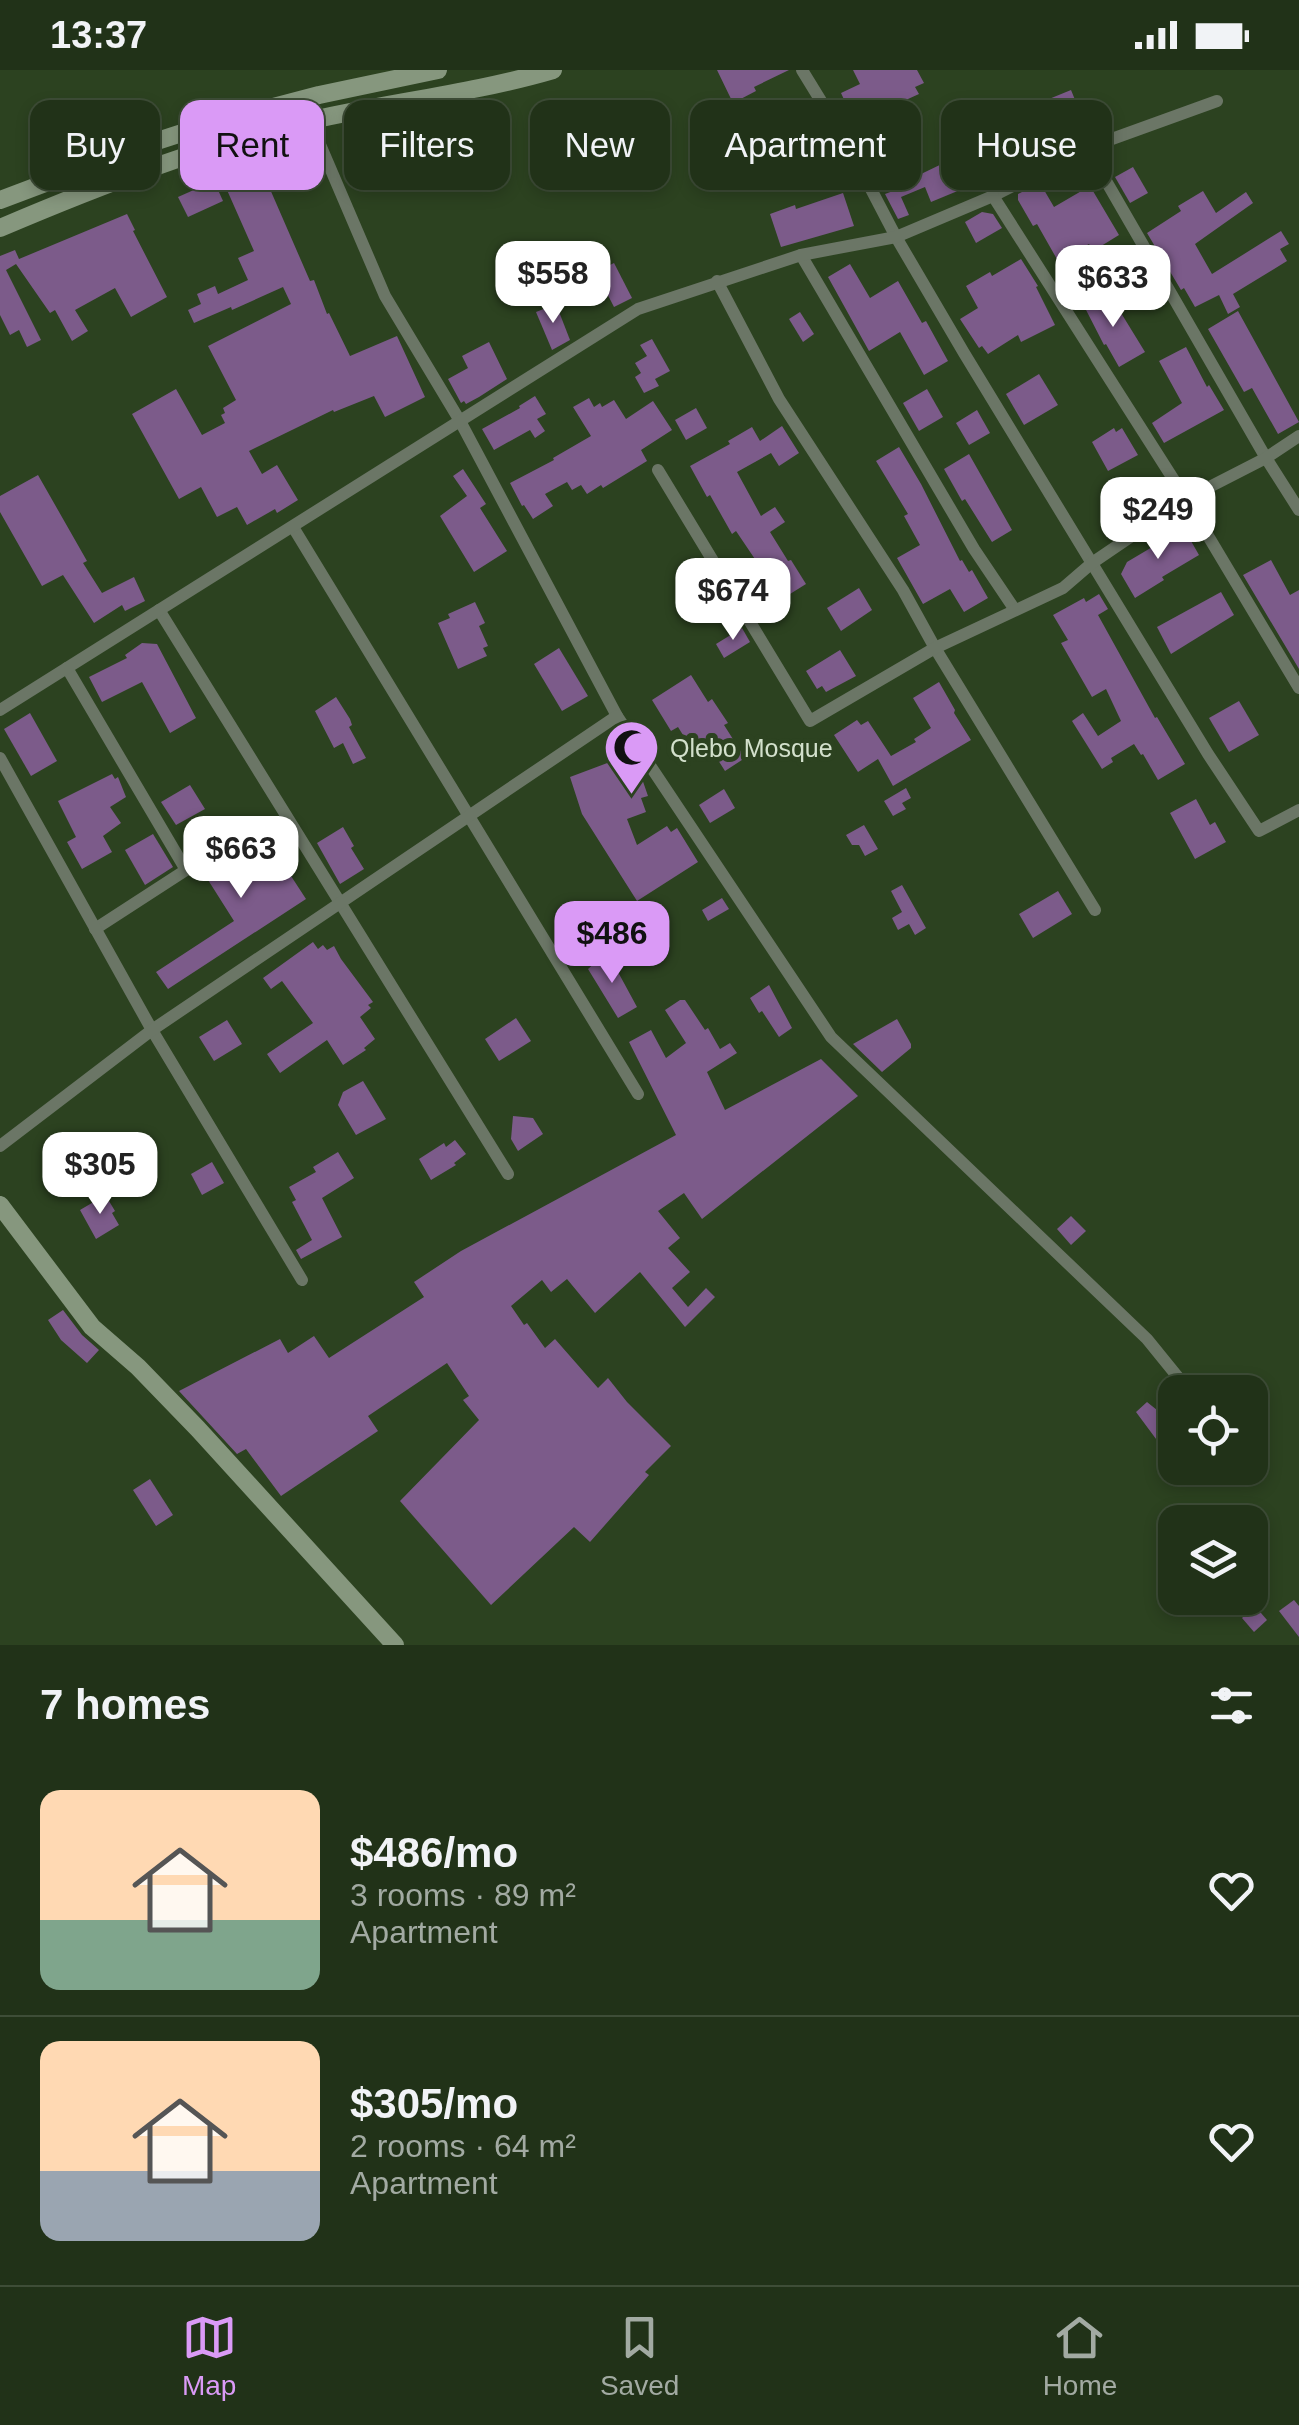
<!DOCTYPE html>
<html lang="en">
<head>
<meta charset="utf-8">
<style>
	body { margin:0; font-family:Arial,sans-serif; background:#293a21; color:#f1f3f6; height:100vh; display:flex; flex-direction:column; font-size:38px; white-space:nowrap }
	* { box-sizing:border-box; margin:0 }
	p { font-size:32px; color:#a2aaa2 }
	.icon { flex:none; width:55px; height:55px; fill:none; stroke:currentColor; stroke-width:2; stroke-linecap:round; stroke-linejoin:round }
	.map { position:relative; height:1575px; overflow:hidden }
	.drawer { display:flex; flex-direction:column; background:#213218; flex:1 }
	.drawer>* { flex:none }
	.top-card { position:absolute; left:30px; top:30px; width:1240px; height:90px; display:flex; gap:20px }
	.fabs { position:absolute; left:1158px; top:1305px; display:grid; gap:20px }
	.fabs a { display:grid; place-items:center; width:110px; height:110px; border-radius:20px; background:#213218; box-shadow:0 5px 15px #0003,0 0 0 2px #3e4d37; font-size:50px }
	.price { position:absolute; translate:-50% -85px; padding:0 22px; border-radius:20px; background:#fff; color:#222; font-size:32px; line-height:65px; filter:drop-shadow(0 2px 5px #0008) }
	.price::after { content:''; position:absolute; left:50%; top:60px; width:30px; height:22px; margin-left:-15px; background:inherit; clip-path:polygon(0 0,100% 0,50% 100%) }
	.price.on { background:#da9af6; color:#111 }
	ul { padding:0; list-style:none }
	li { display:flex; align-items:center; gap:30px; height:250px; padding:0 40px }
	li+li { border-top:2px solid #3e4d37 }
	li span { display:grid; place-items:center; flex:none; width:280px; height:200px; border-radius:20px; color:#555 }
	li>.icon { margin-inline-start:auto }
	span .icon { width:120px; height:120px; fill:#fffc; stroke-width:1 }
	li b { font-size:42px }
	h2 { display:flex; justify-content:space-between; align-items:center; height:120px; padding:0 40px; font-size:42px }
	.pill { padding:0 35px; border-radius:20px; background:#213218; box-shadow:0 5px 15px #0003,0 0 0 2px #3e4d37; font-size:35px; line-height:90px }
	.pill.on { background:#da9af6; color:#111 }
	.status { display:flex; justify-content:space-between; align-items:center; height:70px; padding:0 50px; background:#213218; direction:ltr }
	.status svg { height:28px; fill:currentColor }
	.dock { display:flex; justify-content:space-around; align-items:center; height:140px; border-top:2px solid #3e4d37; background:#213218; font-size:28px; color:#a2aaa2 }
	.dock a { display:grid; justify-items:center; gap:5px }
	.dock .on { color:#da9af6 }
	.map>svg:first-child { display:block }
</style>
</head>
<body>
<div class="status"><b>13:37</b><svg viewBox="0 0 49 12"><path d="M0 12V9h3v3zM5 12V6h3v6zM10 12V3h3v9zM15 12V0h3v12zM26 1h20v11H26zM47 4h2v5h-2z"/></svg></div>
<div class="map">
<svg width="1299" height="1575" viewBox="0 0 1299 1575">
	<rect width="100%" height="100%" fill="#2c4220"/>
	<g fill="#7c5b8a">
		<polygon points="717,0 789,0 754,17 756,21 733,33"/>
		<polygon points="853,0 917,0 924,13 915,17 919,24 855,53 841,23 860,14"/>
		<polygon points="1071,20 1087,59 990,110 961,122 960,120 931,132 925,117 901,127 909,145 898,149 885,124 893,121 892,118 948,91 944,83 973,70 974,73 1007,56 1008,58 1054,39 1049,29"/>
		<polygon points="1133,97 1148,123 1130,133 1115,107"/>
		<polygon points="263,103 310,211 314,210 327,244 329,243 350,286 397,266 425,327 385,347 374,326 334,342 333,340 249,381 262,404 277,395 298,430 277,443 275,439 247,455 237,437 217,447 201,417 179,429 132,344 176,319 202,365 225,353 221,345 225,343 223,338 236,330 208,276 291,234 283,217 232,240 231,237 194,253 188,240 201,234 197,224 215,216 218,224 248,210 238,188 254,181 227,120"/>
		<polygon points="214,111 223,131 188,147 178,127"/>
		<polygon points="1040,113 1054,137 1090,116 1119,165 1093,181 1089,174 1058,191 1037,154 1033,156 1018,130 1018,124"/>
		<polygon points="1203,121 1216,143 1246,122 1253,133 1195,174 1212,204 1281,161 1289,174 1280,179 1287,191 1233,224 1240,237 1228,244 1219,225 1195,237 1184,218 1181,220 1147,163 1181,141 1178,136"/>
		<polygon points="843,123 854,156 781,177 770,144 795,135 796,139"/>
		<polygon points="982,142 993,144 1002,158 976,173 965,152"/>
		<polygon points="127,144 135,160 133,161 167,227 131,247 115,218 75,240 88,261 72,271 55,240 50,243 16,194 6,200 41,270 27,277 19,260 10,265 0,245 0,186 15,180 19,189"/>
		<polygon points="1021,189 1038,216 1036,217 1055,255 1021,272 1018,265 988,284 982,276 979,278 960,249 978,238 966,216 990,202 992,206"/>
		<polygon points="614,193 632,228 614,237 596,202"/>
		<polygon points="850,194 870,228 898,211 922,253 926,251 948,291 924,305 900,262 869,281 828,207"/>
		<polygon points="1100,219 1113,240 1118,238 1145,282 1119,297 1106,274 1104,275 1084,236 1093,231 1089,226"/>
		<polygon points="556,234 570,270 552,280 536,242"/>
		<polygon points="1238,241 1299,352 1278,364 1252,318 1244,322 1208,259"/>
		<polygon points="800,242 814,264 803,272 789,249"/>
		<polygon points="652,269 670,301 655,309 659,316 644,323 635,307 641,303 635,293 647,286 640,275"/>
		<polygon points="489,272 507,309 479,327 466,334 464,331 461,333 448,309 468,298 462,286"/>
		<polygon points="1186,277 1207,317 1209,315 1224,340 1164,373 1152,353 1182,333 1159,291"/>
		<polygon points="1039,304 1058,335 1024,355 1006,324"/>
		<polygon points="927,319 943,347 919,361 903,333"/>
		<polygon points="535,326 546,344 537,349 545,361 535,368 530,360 494,380 482,359 520,338 519,336"/>
		<polygon points="589,328 594,337 600,333 602,337 614,330 626,349 653,331 672,360 641,380 647,391 603,418 601,415 587,424 581,415 572,420 567,412 545,424 553,436 533,449 524,435 522,436 510,413 554,390 553,388 591,366 573,337"/>
		<polygon points="696,338 707,358 686,370 675,350"/>
		<polygon points="977,340 990,363 969,375 956,353"/>
		<polygon points="782,356 799,383 779,396 771,383 737,402 761,446 775,437 785,452 770,462 788,491 791,490 806,514 782,529 736,461 732,464 710,425 707,427 690,396 730,374 728,371 752,357 760,371"/>
		<polygon points="1114,358 1116,362 1122,358 1138,385 1108,401 1092,372"/>
		<polygon points="899,377 921,414 960,491 962,490 969,502 972,500 988,528 964,542 950,519 923,534 897,488 920,475 904,446 908,444 876,391"/>
		<polygon points="969,384 1012,460 992,472 965,429 962,431 944,399"/>
		<polygon points="463,399 486,434 480,438 507,481 474,502 440,446 467,426 453,406"/>
		<polygon points="38,405 87,491 83,493 102,523 134,507 145,531 125,541 122,535 94,553 63,505 42,516 0,442 0,426"/>
		<polygon points="1171,461 1187,464 1199,485 1162,507 1164,510 1135,528 1121,504 1127,492 1154,476 1152,474"/>
		<polygon points="1271,490 1290,525 1299,520 1299,599 1243,505"/>
		<polygon points="859,518 872,540 841,561 827,538"/>
		<polygon points="1221,522 1234,545 1171,584 1157,557"/>
		<polygon points="1099,524 1108,539 1098,545 1155,648 1157,647 1185,694 1158,710 1143,684 1141,685 1134,674 1111,688 1113,692 1102,699 1072,651 1083,643 1098,666 1121,651 1106,619 1092,627 1061,573 1068,570 1053,545 1084,528 1086,532"/>
		<polygon points="475,532 485,553 479,556 488,576 483,578 487,586 458,599 438,553 450,548 448,544"/>
		<polygon points="742,558 750,572 724,588 716,574"/>
		<polygon points="142,573 157,574 196,648 170,663 142,612 102,632 89,607 127,588 125,585"/>
		<polygon points="559,578 588,626 562,641 534,594"/>
		<polygon points="840,580 856,606 826,622 822,616 817,619 806,601"/>
		<polygon points="691,605 708,632 712,629 728,653 724,655 745,688 725,701 704,668 695,674 692,670 688,673 678,657 671,661 652,630"/>
		<polygon points="939,612 955,640 954,643 971,670 893,716 878,689 858,702 834,665 857,650 861,655 868,651 891,686 916,672 914,669 931,658 913,628"/>
		<polygon points="336,627 350,649 352,655 349,657 366,688 353,694 343,673 334,678 315,641"/>
		<polygon points="1239,631 1259,665 1229,682 1209,648"/>
		<polygon points="30,643 57,691 31,706 4,659"/>
		<polygon points="630,690 633,699 638,697 648,726 641,728 646,742 627,749 637,775 667,756 671,762 677,758 698,792 637,831 582,744 570,707 610,692 611,697"/>
		<polygon points="112,704 115,709 118,707 126,727 110,737 121,753 103,766 112,782 82,799 67,772 76,767 58,731"/>
		<polygon points="190,715 205,739 176,755 161,732"/>
		<polygon points="906,718 911,728 902,733 906,739 893,746 884,731"/>
		<polygon points="724,719 735,738 710,753 699,735"/>
		<polygon points="1196,729 1210,755 1215,752 1226,772 1195,789 1170,743"/>
		<polygon points="237,754 248,773 263,763 306,829 168,919 156,902 234,851 203,802 238,780 226,761"/>
		<polygon points="864,755 878,779 865,786 859,775 852,775 846,765"/>
		<polygon points="343,757 354,776 351,778 364,799 340,814 317,773"/>
		<polygon points="153,764 173,797 145,815 125,780"/>
		<polygon points="902,815 926,858 915,865 909,854 898,860 892,848 902,842 891,821"/>
		<polygon points="1058,821 1072,844 1033,868 1019,844"/>
		<polygon points="722,828 729,839 708,851 702,840"/>
		<polygon points="313,872 318,879 323,875 327,880 334,876 341,889 373,932 368,935 371,938 360,947 375,969 364,978 366,980 343,995 327,970 280,1003 267,984 313,953 282,911 271,919 263,908"/>
		<polygon points="605,884 620,901 618,902 637,937 618,948 588,899"/>
		<polygon points="769,915 792,958 779,967 762,941 759,943 750,928"/>
		<polygon points="680,930 685,930 705,960 708,958 720,979 730,973 737,983 707,1002 725,1040 821,989 858,1026 702,1149 684,1123 658,1141 680,1168 668,1178 690,1202 672,1218 688,1237 706,1218 715,1227 685,1257 640,1202 595,1243 567,1209 551,1222 542,1210 511,1236 524,1255 527,1253 545,1278 555,1269 598,1318 608,1308 627,1332 671,1376 645,1402 649,1405 590,1472 574,1457 491,1535 400,1431 479,1350 463,1330 469,1326 447,1293 368,1346 378,1361 281,1426 246,1379 237,1384 179,1321 280,1269 288,1283 314,1266 329,1288 424,1227 414,1212 461,1181 676,1065 629,972 651,960 666,988 686,973 665,940"/>
		<polygon points="516,948 531,971 499,991 485,969"/>
		<polygon points="897,949 911,974 911,978 882,1002 853,974"/>
		<polygon points="227,950 242,974 214,991 199,967"/>
		<polygon points="363,1011 386,1049 356,1065 338,1035 343,1022"/>
		<polygon points="513,1046 533,1048 543,1064 518,1081 511,1069"/>
		<polygon points="455,1070 466,1084 454,1093 456,1095 431,1110 419,1089 444,1073 446,1077"/>
		<polygon points="338,1082 354,1108 322,1128 342,1167 301,1189 296,1180 312,1170 292,1132 296,1130 289,1117 316,1102 313,1097"/>
		<polygon points="212,1092 224,1113 202,1125 191,1104"/>
		<polygon points="102,1127 106,1133 109,1131 115,1141 112,1143 119,1155 96,1169 80,1140"/>
		<polygon points="1071,1146 1086,1161 1071,1175 1057,1159"/>
		<polygon points="63,1240 82,1265 99,1280 87,1293 61,1270 48,1250"/>
		<polygon points="1147,1332 1162,1344 1170,1338 1175,1344 1175,1360 1159,1373 1136,1342"/>
		<polygon points="150,1409 173,1445 156,1456 133,1420"/>
		<polygon points="1294,1530 1299,1536 1299,1567 1279,1541"/>
		<polygon points="1255,1536 1267,1550 1254,1562 1242,1548"/>
	</g>
	<g fill="none" stroke-linecap="round" stroke-linejoin="round">
		<g stroke="#6b7666" stroke-width="12">
			<polyline points="802,0 848,75 896,167 964,283 1208,684 1259,761 1299,740"/>
			<polyline points="310,51 385,226 460,351 617,646 831,967 1147,1269 1190,1322"/>
			<polyline points="1087,78 1266,388 1299,440"/>
			<polyline points="993,126 1087,78 1217,31"/>
			<polyline points="801,185 974,479 1015,540"/>
			<polyline points="717,211 779,329 903,520 935,578 1095,840"/>
			<polyline points="658,400 810,651 935,578 1063,518 1092,493 1186,429 1266,388 1299,366"/>
			<polyline points="293,457 638,1024"/>
			<polyline points="159,540 508,1104"/>
			<polyline points="67,598 186,800 95,859"/>
			<polyline points="0,640 638,239 801,185 896,167 993,126 1186,429 1299,618"/>
			<polyline points="0,688 152,960 302,1210"/>
			<polyline points="0,1076 152,960 617,646"/>
		</g>
		<g stroke="#86977e" stroke-width="18">
			<polyline points="0,130 154,72 216,52 319,25 438,0"/>
			<path d="M 0,158 C 101,115 205,75 312,50 C 392,32 474,23 553,0"/>
			<polyline points="0,1135 92,1257 138,1297 198,1359 395,1575"/>
		</g>
	</g>
	<defs>
		<symbol id="mosque-pin" viewBox="-11 -11 22 30"><path d="M0 17L-7.5 6A9.5 9.5 0 1 1 7.5 6Z" fill="#da9af6" stroke="#2c4220"/><path d="M3.5-4.9A6 6 0 1 0 3.5 4.9A5 5 0 1 1 3.5-4.9Z" fill="#111"/></symbol>
	</defs>
	<g fill-rule="evenodd">
		<use href="#mosque-pin" x="600" y="646" width="63" height="86"/>
	</g>
	<g text-anchor="middle" dominant-baseline="central" stroke-width="10" stroke-linejoin="round" paint-order="stroke">
		<g font-size="25" fill="#d3e0cc" stroke="#2c4220" text-anchor="start">
			<text x="670" y="678">Qlebo Mosque</text>
		</g>
	</g>
</svg>
<div class="fabs">
<a><svg class="icon" aria-label="locate" viewBox="0 0 24 24"><circle cx="12" cy="12" r="6"/><path d="M12 2v4M12 18v4M2 12h4M18 12h4"/></svg></a>
<a><svg class="icon" aria-label="layers" viewBox="0 0 24 24"><path d="M12 4l9 5-9 5-9-5zM3 14l9 5 9-5"/></svg></a>
</div>
<b class="price" style="left:553px;top:256px">$558</b>
<b class="price" style="left:1113px;top:260px">$633</b>
<b class="price" style="left:1158px;top:492px">$249</b>
<b class="price" style="left:733px;top:573px">$674</b>
<b class="price" style="left:241px;top:831px">$663</b>
<b class="price on" style="left:612px;top:916px">$486</b>
<b class="price" style="left:100px;top:1147px">$305</b>
<div class="top-card">
<a class="pill">Buy</a>
<a class="pill on">Rent</a>
<a class="pill">Filters</a>
<a class="pill">New</a>
<a class="pill">Apartment</a>
<a class="pill">House</a>
</div>
</div>
<section class="drawer">
<h2>7 homes<svg class="icon" aria-label="filters" viewBox="0 0 24 24"><path d="M4 7h16M4 17h16"/><circle cx="9" cy="7" r="2"/><circle cx="15" cy="17" r="2"/></svg></h2>
<ul>
<li><span style="background:linear-gradient(#ffd9b3 65%,#7fa58c 0)"><svg class="icon" aria-label="home" viewBox="0 0 24 24"><path d="M3 11l9-7 9 7M6 9v11h12V9"/></svg></span><div><b>$486/mo</b><p>3 rooms · 89 m²</p><p>Apartment</p></div><svg class="icon" aria-label="heart" viewBox="0 0 24 24"><path d="M12 20l-8-8c-3-5 5-10 8-4 3-6 11-1 8 4z"/></svg></li>
<li><span style="background:linear-gradient(#ffd9b3 65%,#9aa5b1 0)"><svg class="icon" aria-label="home" viewBox="0 0 24 24"><path d="M3 11l9-7 9 7M6 9v11h12V9"/></svg></span><div><b>$305/mo</b><p>2 rooms · 64 m²</p><p>Apartment</p></div><svg class="icon" aria-label="heart" viewBox="0 0 24 24"><path d="M12 20l-8-8c-3-5 5-10 8-4 3-6 11-1 8 4z"/></svg></li>
</ul>
</section>
<nav class="dock">
<a class="on"><svg class="icon" aria-label="map" viewBox="0 0 24 24"><path d="M3 6l6-2 6 2 6-2v14l-6 2-6-2-6 2zM9 4v14M15 6v14"/></svg>Map</a>
<a><svg class="icon" aria-label="saved" viewBox="0 0 24 24"><path d="M7 4h10v16l-5-4-5 4z"/></svg>Saved</a>
<a><svg class="icon" aria-label="home" viewBox="0 0 24 24"><path d="M3 11l9-7 9 7M6 9v11h12V9"/></svg>Home</a>
</nav>
</body>
</html>
